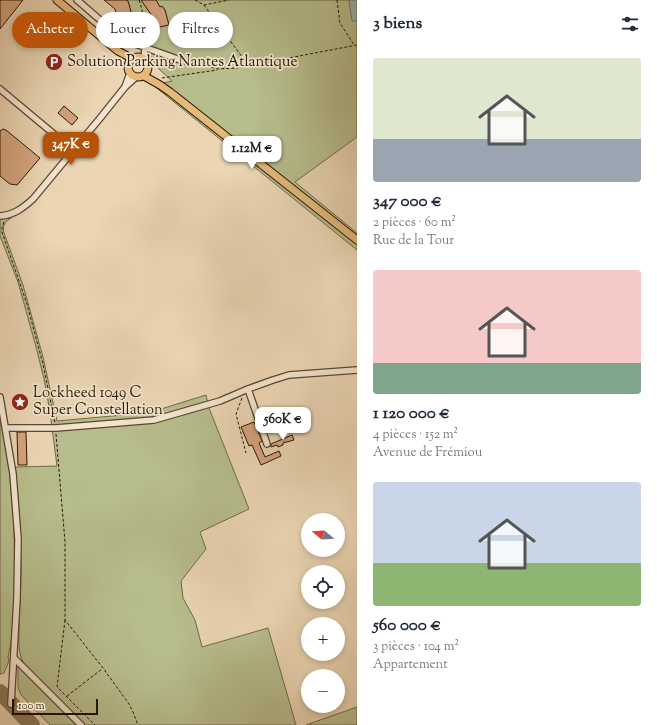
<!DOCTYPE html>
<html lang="fr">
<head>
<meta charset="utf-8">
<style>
	body { margin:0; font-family:"Sorts Mill Goudy",serif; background:#f6f6f7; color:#1f2937; height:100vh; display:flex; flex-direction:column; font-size:15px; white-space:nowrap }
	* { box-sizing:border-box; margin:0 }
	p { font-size:13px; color:#747a83 }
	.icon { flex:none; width:22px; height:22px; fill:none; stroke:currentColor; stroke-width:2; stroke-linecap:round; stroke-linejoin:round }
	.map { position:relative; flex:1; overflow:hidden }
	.sheet { display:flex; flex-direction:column; background:#fff; width:300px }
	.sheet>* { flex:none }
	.guide { position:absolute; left:12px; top:12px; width:285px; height:36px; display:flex; gap:8px }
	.needle { width:26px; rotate:288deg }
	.tools { position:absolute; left:301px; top:513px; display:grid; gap:8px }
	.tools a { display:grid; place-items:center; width:44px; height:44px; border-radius:50%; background:#fff; box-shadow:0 2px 6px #0003; font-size:20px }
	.scale { position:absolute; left:12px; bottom:10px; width:86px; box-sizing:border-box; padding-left:4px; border:2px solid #2a1600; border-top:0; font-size:11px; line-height:14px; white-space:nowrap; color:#2a1600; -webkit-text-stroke:3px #f2e4ce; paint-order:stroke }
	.price { position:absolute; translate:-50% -34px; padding:0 9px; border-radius:8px; background:#fff; color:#222; font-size:13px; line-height:26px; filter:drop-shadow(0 1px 2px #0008) }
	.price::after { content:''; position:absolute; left:50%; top:24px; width:12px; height:9px; margin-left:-6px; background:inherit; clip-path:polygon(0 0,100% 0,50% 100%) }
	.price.selected { background:#b45309; color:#fff }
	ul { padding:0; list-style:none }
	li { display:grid; align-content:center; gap:8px; height:212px; padding:0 16px }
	li span { display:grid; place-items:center; height:124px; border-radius:4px; color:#555 }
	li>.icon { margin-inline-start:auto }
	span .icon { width:72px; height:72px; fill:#fffc; stroke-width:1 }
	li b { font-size:17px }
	h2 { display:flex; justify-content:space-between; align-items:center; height:48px; padding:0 16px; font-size:17px }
	.pill { padding:0 14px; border-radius:18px; background:#fff; box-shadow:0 2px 6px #0003; font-size:14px; line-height:36px }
	.pill.selected { background:#b45309; color:#fff }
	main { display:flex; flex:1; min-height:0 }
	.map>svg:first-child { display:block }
</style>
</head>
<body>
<main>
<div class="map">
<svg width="357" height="725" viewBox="0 0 357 725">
	<rect width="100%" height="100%" fill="#ebd5b3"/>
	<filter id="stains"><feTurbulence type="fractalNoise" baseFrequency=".005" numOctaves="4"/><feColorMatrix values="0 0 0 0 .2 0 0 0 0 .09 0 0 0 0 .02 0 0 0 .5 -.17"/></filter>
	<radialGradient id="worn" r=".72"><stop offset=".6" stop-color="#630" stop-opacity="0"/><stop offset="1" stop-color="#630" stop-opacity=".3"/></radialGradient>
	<g fill="#b7bd8c" stroke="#706a46">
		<polygon points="113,0 357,0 357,137 295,182 357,233 357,250 153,85 172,81 159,69"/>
		<path d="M 11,218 C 5,222 2,225 4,233 L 23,285 L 43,357 L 57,421 L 123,415 L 161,409 L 206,395 L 209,408 L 249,509 L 200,532 L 206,549 L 181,581 L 183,598 L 195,620 L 202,647 L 268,628 L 296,725 L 50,725 L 21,695 L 18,688 L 18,666 L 23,662 C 18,652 19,643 19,632 C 19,612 21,591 21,571 C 21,536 19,502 15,467 L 57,466 L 50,412 L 44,379 L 36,347 L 18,282 L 0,236 L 0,219 Z"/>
		<polygon points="0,408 9,467 14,525 15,599 12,638 8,657 9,661 4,673 1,674 0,674"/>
		<polygon points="357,707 357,725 306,725"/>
	</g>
	<polygon fill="#9bb6b5" stroke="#6e766d" points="349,0 357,0 357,21 352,21"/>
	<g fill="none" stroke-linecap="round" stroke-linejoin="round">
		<polyline stroke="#8a765a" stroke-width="16" points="0,692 32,725"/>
	</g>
	<g fill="#d5a47e" stroke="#2a1600">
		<polygon points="0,0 23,0 0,29"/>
		<polygon points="104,0 126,0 128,1 136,29 129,31 119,22 115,9"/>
		<polygon points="141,0 156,0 160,7 162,6 165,10 169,25 155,28 152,16"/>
		<polygon points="64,106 78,118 72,125 58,113"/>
		<polygon points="3,129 6,130 40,158 17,185 10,184 0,176 0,131"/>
		<polygon points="293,415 296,423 290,425 291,429 287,431 285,427 274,432 268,419 276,416 277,421"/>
		<polygon points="254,422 262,441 259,443 265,457 279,451 281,456 261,465 252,445 249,446 241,427"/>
		<polygon points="17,432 26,432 27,465 18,465"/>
		<polygon points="292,435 294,440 283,443 283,445 278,447 277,445 271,447 271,444"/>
	</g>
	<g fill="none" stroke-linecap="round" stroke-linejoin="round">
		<defs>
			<g id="minor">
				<polyline points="77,0 121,38 127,41 183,61"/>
				<polyline points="144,59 145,48"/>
				<polyline points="125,87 130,73"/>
				<polyline points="0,89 73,150"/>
				<path d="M 0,216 C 14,215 23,208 33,199 L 101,117 L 125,87 L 136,77"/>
				<polyline points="248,389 267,444"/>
				<polyline points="0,397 13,474 18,539 17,598 11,704"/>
				<polyline points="6,428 56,428 154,420 220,401 248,389 273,380 289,375 357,370"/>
				<polyline points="14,658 81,725"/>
			</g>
			<g id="major">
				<polyline points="57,0 118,51 133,59"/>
				<circle cx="138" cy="67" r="10"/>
				<polyline points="144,76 160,85 170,92 357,240"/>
			</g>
		</defs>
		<use href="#minor" stroke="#5a462d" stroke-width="8"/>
		<use href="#major" stroke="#2a1600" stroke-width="9"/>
		<g stroke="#2a1600" stroke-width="1" stroke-dasharray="3 2" stroke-linecap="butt">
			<path d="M 139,0 C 144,14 145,27 145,41"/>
			<polyline points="195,0 204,5 229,0"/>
			<polyline points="337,0 340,23 354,45"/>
			<polyline points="204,5 248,65"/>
			<polyline points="188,59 217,69 236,68 357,45"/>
			<polyline points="162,78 217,70"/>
			<polyline points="4,222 2,227 2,232 27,304 43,364 55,423"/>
			<polyline points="242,398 236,414 246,453"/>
			<polyline points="56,434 65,542 65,620 103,668 129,704 133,712 138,725"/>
			<polyline points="65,620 57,687 95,725"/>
			<polyline points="67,696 102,669"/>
		</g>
		<use href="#minor" stroke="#f2e4ce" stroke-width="5.5"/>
		<use href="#major" stroke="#e6ba7a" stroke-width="7"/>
	</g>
	<defs>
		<symbol id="parking-disc" viewBox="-11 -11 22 22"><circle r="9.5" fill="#8f2418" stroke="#f2e4ce"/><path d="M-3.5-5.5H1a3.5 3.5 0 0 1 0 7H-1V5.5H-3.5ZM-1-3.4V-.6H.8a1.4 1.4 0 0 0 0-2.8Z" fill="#fff"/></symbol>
		<symbol id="sight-disc" viewBox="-11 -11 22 22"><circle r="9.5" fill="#8f2418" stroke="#f2e4ce"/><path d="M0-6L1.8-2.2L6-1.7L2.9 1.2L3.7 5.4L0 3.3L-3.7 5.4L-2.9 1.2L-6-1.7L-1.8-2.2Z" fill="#fff"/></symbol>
	</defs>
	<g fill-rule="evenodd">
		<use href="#parking-disc" x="44" y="52" width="20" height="20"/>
		<use href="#sight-disc" x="10" y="392" width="20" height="20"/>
	</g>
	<g text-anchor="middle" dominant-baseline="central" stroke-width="3.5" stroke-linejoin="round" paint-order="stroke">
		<g font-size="15" fill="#2a1600" stroke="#f2e4ce" text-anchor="start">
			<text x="67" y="62">Solution Parking Nantes Atlantique</text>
			<text x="33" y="393">Lockheed 1049 C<tspan x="33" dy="17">Super Constellation</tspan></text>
		</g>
	</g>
	<rect width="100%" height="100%" filter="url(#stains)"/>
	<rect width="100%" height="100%" fill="url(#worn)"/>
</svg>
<div class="tools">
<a><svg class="needle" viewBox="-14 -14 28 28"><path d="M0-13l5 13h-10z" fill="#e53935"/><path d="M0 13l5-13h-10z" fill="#747a83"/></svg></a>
<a><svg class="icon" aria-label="locate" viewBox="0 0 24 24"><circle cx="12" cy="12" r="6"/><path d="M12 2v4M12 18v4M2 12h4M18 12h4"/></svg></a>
<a>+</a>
<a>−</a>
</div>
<div class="scale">100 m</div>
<b class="price selected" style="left:71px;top:166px">347K €</b>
<b class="price" style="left:252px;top:170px">1.12M €</b>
<b class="price" style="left:283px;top:441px">560K €</b>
<div class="guide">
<a class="pill selected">Acheter</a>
<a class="pill">Louer</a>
<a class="pill">Filtres</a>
</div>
</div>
<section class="sheet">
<h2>3 biens<svg class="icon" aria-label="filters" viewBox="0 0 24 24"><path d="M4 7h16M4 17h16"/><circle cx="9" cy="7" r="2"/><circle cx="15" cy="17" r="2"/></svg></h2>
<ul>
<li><span style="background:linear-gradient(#dfe7d0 65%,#9aa5b1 0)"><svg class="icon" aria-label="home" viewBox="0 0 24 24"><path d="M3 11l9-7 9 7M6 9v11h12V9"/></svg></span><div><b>347 000 €</b><p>2 pièces · 60 m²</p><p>Rue de la Tour</p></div></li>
<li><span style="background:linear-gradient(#f6c9c9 75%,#7fa58c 0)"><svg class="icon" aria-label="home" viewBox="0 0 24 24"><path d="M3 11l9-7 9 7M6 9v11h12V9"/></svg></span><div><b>1 120 000 €</b><p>4 pièces · 152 m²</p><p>Avenue de Frémiou</p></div></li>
<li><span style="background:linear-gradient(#c9d6e8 65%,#8fb573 0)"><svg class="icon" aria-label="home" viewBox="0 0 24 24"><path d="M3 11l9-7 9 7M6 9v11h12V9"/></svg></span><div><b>560 000 €</b><p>3 pièces · 104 m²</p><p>Appartement</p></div></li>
</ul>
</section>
</main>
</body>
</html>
